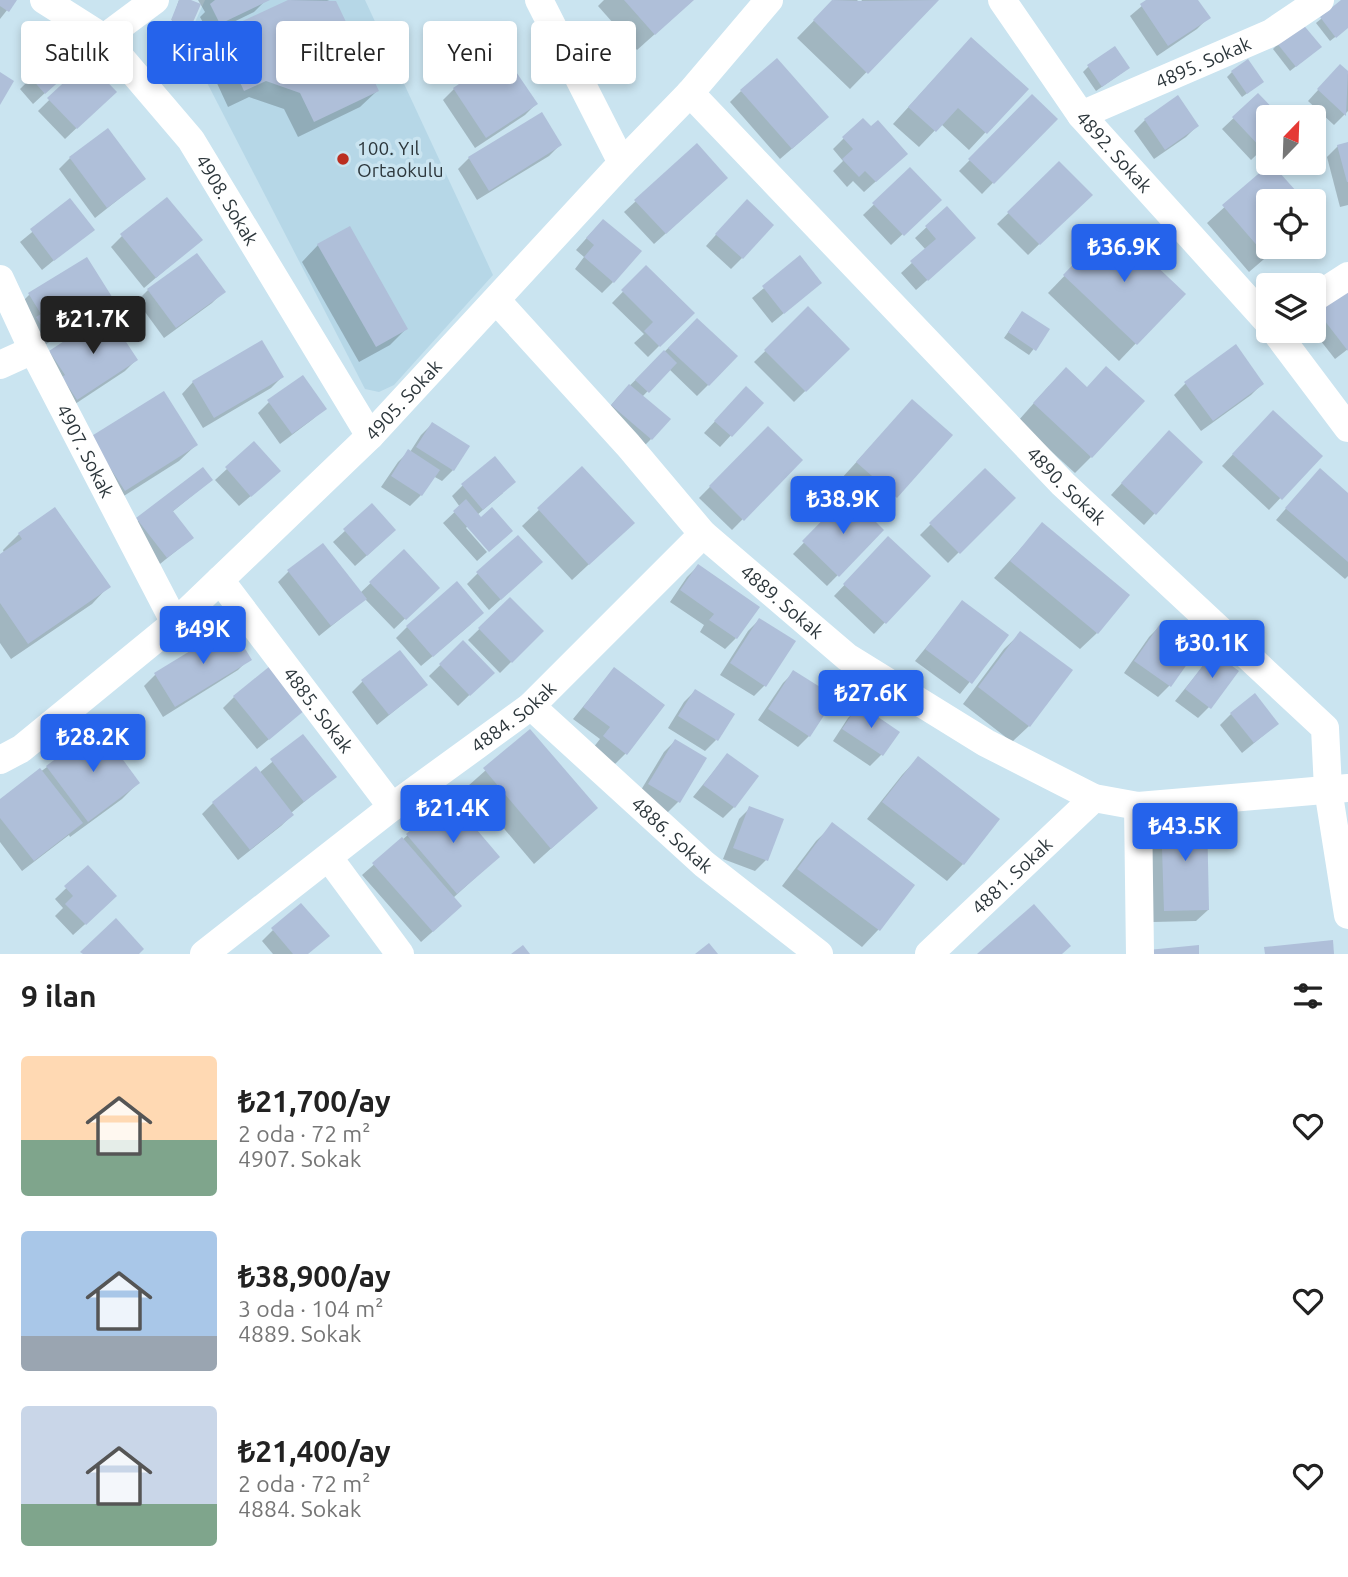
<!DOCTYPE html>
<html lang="tr">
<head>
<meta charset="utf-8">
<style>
	body { margin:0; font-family:Ubuntu,sans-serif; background:#f6f6f6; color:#222; height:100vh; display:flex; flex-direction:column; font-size:26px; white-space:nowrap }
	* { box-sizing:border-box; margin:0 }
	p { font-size:23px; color:#767676 }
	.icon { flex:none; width:38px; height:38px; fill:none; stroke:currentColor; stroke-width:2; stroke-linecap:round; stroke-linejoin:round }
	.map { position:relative; height:954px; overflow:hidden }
	.details { display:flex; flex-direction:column; background:#fff; flex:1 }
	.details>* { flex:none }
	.guide { position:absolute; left:21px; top:21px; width:700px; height:63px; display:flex; gap:14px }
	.needle { width:46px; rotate:23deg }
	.controls { position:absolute; left:1256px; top:105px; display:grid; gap:14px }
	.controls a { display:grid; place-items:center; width:70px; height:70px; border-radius:7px; background:#fff; box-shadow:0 4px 10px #0003; font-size:35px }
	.price { position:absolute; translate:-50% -60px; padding:0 16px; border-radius:7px; background:#2563eb; color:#fff; font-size:23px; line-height:46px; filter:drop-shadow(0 2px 4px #0008) }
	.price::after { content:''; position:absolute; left:50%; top:42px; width:21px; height:16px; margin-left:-10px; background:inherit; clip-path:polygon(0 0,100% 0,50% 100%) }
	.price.selected { background:#222; color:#fff }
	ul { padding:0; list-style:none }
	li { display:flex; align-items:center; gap:21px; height:175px; padding:0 21px }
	li span { display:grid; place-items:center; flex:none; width:196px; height:140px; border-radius:7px; color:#555 }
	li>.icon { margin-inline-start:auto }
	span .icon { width:84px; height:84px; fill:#fffc; stroke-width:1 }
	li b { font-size:30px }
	h2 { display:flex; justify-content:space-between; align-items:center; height:84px; padding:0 21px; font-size:30px }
	.tag { padding:0 24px; border-radius:7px; background:#fff; box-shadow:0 4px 10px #0003; font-size:24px; line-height:63px }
	.tag.selected { background:#2563eb; color:#fff }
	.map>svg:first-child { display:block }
</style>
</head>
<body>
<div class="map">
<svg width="1348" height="954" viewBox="0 0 1348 954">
	<rect width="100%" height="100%" fill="#cae4f0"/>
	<polygon fill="#b6d7e7" points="205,0 365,0 493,275 394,385 379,392 365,389 186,42"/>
	<g fill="#0003">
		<polygon points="0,0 15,0 0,19"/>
		<polygon points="179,0 186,0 189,28 184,33 170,27"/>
		<polygon points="198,0 265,0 265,1 254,12 209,34 200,17 205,12"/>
		<polygon points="292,0 327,0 334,3 377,91 360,107 298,137 284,109 249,97 228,107 202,51 218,35"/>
		<polygon points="604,0 693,0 637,50 598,6"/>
		<polygon points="834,0 857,0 860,3 862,0 937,0 850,89 797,38"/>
		<polygon points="1149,0 1196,0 1208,18 1197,29 1157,56 1130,16"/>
		<polygon points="1344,0 1348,0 1348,27 1330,41 1316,23"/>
		<polygon points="1278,44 1314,52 1290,71 1273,49"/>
		<polygon points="36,54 63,58 60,79 33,104 20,89 34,75 25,65"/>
		<polygon points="955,56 1026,89 969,150 941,124 919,147 893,124"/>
		<polygon points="87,63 103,103 65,139 38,111"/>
		<polygon points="1340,66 1348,74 1348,111 1334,125 1308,101"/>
		<polygon points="1088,67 1123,72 1096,91 1083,72"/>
		<polygon points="1232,72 1257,86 1242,97 1227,77"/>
		<polygon points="454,89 536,104 525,115 475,148 443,100"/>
		<polygon points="741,91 816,128 780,159 730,102"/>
		<polygon points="1258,95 1279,117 1269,117 1269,143 1251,160 1222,129"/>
		<polygon points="1032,97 1055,119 982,194 959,171"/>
		<polygon points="1145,120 1197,126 1186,137 1154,159 1134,131"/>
		<polygon points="844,138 894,165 864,192 853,181 847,187 833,171 843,161 833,149"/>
		<polygon points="1348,144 1348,205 1340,207 1327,157 1338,146"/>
		<polygon points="560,145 549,156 477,200 458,169 469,158"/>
		<polygon points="696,146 715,189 654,244 624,212"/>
		<polygon points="70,158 144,179 95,218 59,169"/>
		<polygon points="1059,164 1090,195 1028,255 997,224"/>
		<polygon points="1271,165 1303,201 1269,201 1269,247 1278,247 1249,272 1207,223"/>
		<polygon points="910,170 939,200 891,245 863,215"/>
		<polygon points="70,201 92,229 42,270 20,242"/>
		<polygon points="947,208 962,249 916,290 901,273 926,250 915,238"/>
		<polygon points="736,212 742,258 731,269 706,246"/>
		<polygon points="592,232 613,282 602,293 575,269 584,257 576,250"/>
		<polygon points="122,236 200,240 144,288 111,247"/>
		<polygon points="1096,243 1183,294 1119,361 1048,293"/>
		<polygon points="318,245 406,329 390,345 359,362 302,262"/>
		<polygon points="800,258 820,283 772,323 752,298"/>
		<polygon points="646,268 692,313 648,357 634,343 644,334 612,303"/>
		<polygon points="1348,282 1348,349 1335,359 1313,331 1314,308"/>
		<polygon points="148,290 223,292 212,303 164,338 137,301"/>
		<polygon points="29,295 112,300 101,311 38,349 18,306"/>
		<polygon points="808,309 848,349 794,402 754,362"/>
		<polygon points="1018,318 1048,330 1029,355 1004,338"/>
		<polygon points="697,320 736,357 697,396 669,369 642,397 651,439 640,450 601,417 618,397"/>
		<polygon points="1235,347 1262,384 1251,395 1201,431 1174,395 1185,384"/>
		<polygon points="50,352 136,360 125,371 66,410 39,363"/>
		<polygon points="282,377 271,388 203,428 182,394 193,382"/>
		<polygon points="1049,386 1091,457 1075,473 1018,421"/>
		<polygon points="735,400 761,403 720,447 704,433"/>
		<polygon points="912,401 950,435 879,513 841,479"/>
		<polygon points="269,402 324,408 313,419 280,444 258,413"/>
		<polygon points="1262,423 1320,456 1269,510 1222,466"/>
		<polygon points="432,424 453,470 442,481 433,476 421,495 410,506 381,487 398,462 409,451 410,452 421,435"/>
		<polygon points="768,428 801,460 732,530 699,498"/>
		<polygon points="91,438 196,445 179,461 108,506"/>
		<polygon points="254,444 267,482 239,506 215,480"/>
		<polygon points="1158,444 1201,462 1144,525 1111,495"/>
		<polygon points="203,469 211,480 172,512 192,538 155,568 126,530"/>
		<polygon points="582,469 616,539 572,580 522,526"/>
		<polygon points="985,470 1013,498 948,563 920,535"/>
		<polygon points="1309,482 1348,495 1348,576 1345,579 1276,520"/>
		<polygon points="463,485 503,493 477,515 466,528 487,552 477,561 443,523 460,507 452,496"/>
		<polygon points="848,497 882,530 827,586 793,554"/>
		<polygon points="372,506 383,541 355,566 333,542"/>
		<polygon points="1042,525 1097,633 1080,649 994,578"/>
		<polygon points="19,534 108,587 92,604 11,659 0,643 0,556 4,553 3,550"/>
		<polygon points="888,539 928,576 874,634 834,596"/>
		<polygon points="404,552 437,588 394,629 365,599 319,636 278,582 289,571 360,593"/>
		<polygon points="698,566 736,638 725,649 700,632 704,625 670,602 687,577"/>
		<polygon points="478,573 530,573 489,610 467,584"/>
		<polygon points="510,599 542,631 500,673 468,640"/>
		<polygon points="963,602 1007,635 960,694 915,661"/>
		<polygon points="759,620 765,685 754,696 720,675 748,631"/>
		<polygon points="471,624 421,666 396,638 407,627"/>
		<polygon points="1160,626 1194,650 1169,686 1158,697 1124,673 1149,637"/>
		<polygon points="230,629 249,659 238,670 163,717 144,686 155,675"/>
		<polygon points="1021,633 1029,726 1012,742 963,704 1004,649"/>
		<polygon points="463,643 492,673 458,706 429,676"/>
		<polygon points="1213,654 1209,707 1198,718 1175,701"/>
		<polygon points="614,669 626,753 615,764 593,748 600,739 573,719"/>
		<polygon points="794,672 809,736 798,747 758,720 783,683"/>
		<polygon points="363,681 426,685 377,725 352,692"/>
		<polygon points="695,691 716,740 705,751 668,728 684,702"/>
		<polygon points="234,697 291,721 257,749 223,708"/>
		<polygon points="859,707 897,732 881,755 870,766 833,741 848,718"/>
		<polygon points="1231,714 1277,724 1242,753 1220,725"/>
		<polygon points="530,731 596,808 534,864 468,786"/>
		<polygon points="302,737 334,777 291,813 292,815 281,826 238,860 202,814 213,803 259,773"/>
		<polygon points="675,741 705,759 678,802 667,813 638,795 664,752"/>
		<polygon points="727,755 734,807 723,818 693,797"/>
		<polygon points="918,758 963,864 947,881 867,819 902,775"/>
		<polygon points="47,767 138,783 122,799 70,837 69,835 22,871 0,842 0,801"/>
		<polygon points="448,800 498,857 453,898 449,917 421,942 362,875"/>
		<polygon points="750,808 766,860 755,871 723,859 739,819"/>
		<polygon points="1162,818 1208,910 1196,921 1153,922 1151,829"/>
		<polygon points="833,825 913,886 878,930 862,947 782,886 816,841"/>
		<polygon points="88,867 104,907 73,935 55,916 63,908 55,899"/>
		<polygon points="273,930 308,954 273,954 262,941"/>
	</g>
	<g fill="#afbfd9">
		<polygon points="0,0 17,0 9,12 0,6"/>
		<polygon points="179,0 191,0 201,4 190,29 171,20"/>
		<polygon points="215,0 270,0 220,24 210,4"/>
		<polygon points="288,0 336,1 379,91 314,122 300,93 266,81 244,91 217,33"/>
		<polygon points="624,0 694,0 655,35"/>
		<polygon points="832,0 860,1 939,0 868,74 813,20"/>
		<polygon points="1146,0 1198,0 1211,18 1168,46 1140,4"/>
		<polygon points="1341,0 1348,0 1348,28 1336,38 1320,17"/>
		<polygon points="1301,22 1322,47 1296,67 1276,42"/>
		<polygon points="57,32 73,50 65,58 74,68 45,94 30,77 44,64 34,53"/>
		<polygon points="971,37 1029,89 987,134 958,108 936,132 908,107"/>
		<polygon points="1115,46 1130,68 1102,87 1087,65"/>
		<polygon points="504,54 538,104 486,138 453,88"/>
		<polygon points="777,58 829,117 792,149 740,90"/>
		<polygon points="1248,59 1264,82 1247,94 1231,71"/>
		<polygon points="87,61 117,92 77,129 47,98"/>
		<polygon points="1340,64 1348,71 1346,116 1317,89"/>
		<polygon points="0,72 14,81 0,105"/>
		<polygon points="1258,93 1281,117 1269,117 1269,144 1263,150 1232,117"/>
		<polygon points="1032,94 1058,119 994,184 968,159"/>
		<polygon points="1178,95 1199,126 1165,150 1144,119"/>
		<polygon points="542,112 562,145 489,191 468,157"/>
		<polygon points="863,118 871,126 878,120 908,154 876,182 865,171 859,177 842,159 853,149 842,137"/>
		<polygon points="108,128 146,179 107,208 69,157"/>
		<polygon points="1348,142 1348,182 1347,182 1337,145"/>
		<polygon points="697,143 728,178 666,234 634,200"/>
		<polygon points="1059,161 1093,195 1040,245 1007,212"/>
		<polygon points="1271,163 1305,201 1269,201 1269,247 1278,247 1267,257 1222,205"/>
		<polygon points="910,167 942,200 904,236 872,203"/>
		<polygon points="167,197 203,240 156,278 120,234"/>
		<polygon points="70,198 95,230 54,261 30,229"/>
		<polygon points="747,199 774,225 743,259 715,234"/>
		<polygon points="947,206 976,238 928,281 910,261 936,239 925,226"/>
		<polygon points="603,219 642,251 614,283 584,257 594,245 586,238"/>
		<polygon points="1112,224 1186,294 1137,345 1063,275"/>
		<polygon points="350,226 408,329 376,347 317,244"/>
		<polygon points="197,253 226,292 176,328 147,289"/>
		<polygon points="800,255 822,283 784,314 762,286"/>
		<polygon points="87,257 114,300 50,339 36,317 41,314 28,293"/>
		<polygon points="646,265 695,313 660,347 644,331 653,322 621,290"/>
		<polygon points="1348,280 1348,351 1314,307"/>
		<polygon points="808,306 850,349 806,392 764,350"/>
		<polygon points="1022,311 1050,329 1036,351 1008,332"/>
		<polygon points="107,313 138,360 77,400 62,377 65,375 49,351"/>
		<polygon points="697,318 738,356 709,386 668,348"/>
		<polygon points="262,340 284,377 214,418 192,381"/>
		<polygon points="1236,344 1264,384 1213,421 1184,382"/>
		<polygon points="664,350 677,363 649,393 635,380"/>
		<polygon points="1106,366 1145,401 1092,458 1033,403 1066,367 1087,387"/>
		<polygon points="303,375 327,409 292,434 267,400"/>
		<polygon points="629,384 671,419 652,440 611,405"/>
		<polygon points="746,386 764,403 732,437 714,421"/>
		<polygon points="164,391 198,445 125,491 90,437"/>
		<polygon points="912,399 953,435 897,498 856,462"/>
		<polygon points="1273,410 1323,456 1282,500 1232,454"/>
		<polygon points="432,422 470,446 454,471 416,447"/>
		<polygon points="768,426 803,460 744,521 709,486"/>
		<polygon points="1169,430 1203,462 1156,515 1121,483"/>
		<polygon points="254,441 281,471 251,497 225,467"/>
		<polygon points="408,449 440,470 422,496 391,476"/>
		<polygon points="495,456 516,482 483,510 461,484"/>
		<polygon points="582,466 635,523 589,565 537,508"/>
		<polygon points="203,467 213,480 173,511 194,538 167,558 136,518"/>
		<polygon points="985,468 1016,498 960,554 929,523"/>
		<polygon points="1320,468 1348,493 1348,562 1285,508"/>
		<polygon points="848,494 884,530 839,577 802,541"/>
		<polygon points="466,499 481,517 492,507 513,531 489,552 453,511"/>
		<polygon points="372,503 396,530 367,556 343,529"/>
		<polygon points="55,507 111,587 28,644 0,603 0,554 22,539 18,533"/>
		<polygon points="1042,522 1130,595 1098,634 1010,561"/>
		<polygon points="518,535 543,562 501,600 476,572"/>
		<polygon points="888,536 931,576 886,624 843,584"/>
		<polygon points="323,543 367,599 331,626 287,570"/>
		<polygon points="404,549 440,588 406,620 369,582"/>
		<polygon points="698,564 760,607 737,639 709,620 714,614 680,590"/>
		<polygon points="457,581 484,613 433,657 406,626"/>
		<polygon points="510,597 544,631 512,663 478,628"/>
		<polygon points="962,600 1009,635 972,684 925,649"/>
		<polygon points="759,618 796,641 766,687 730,663"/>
		<polygon points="1160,624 1197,650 1171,687 1134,661"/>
		<polygon points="231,626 252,660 175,707 154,673"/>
		<polygon points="1020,631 1073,670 1030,727 978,687"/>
		<polygon points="463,640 495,673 470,696 439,664"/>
		<polygon points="400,650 428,685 389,715 361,680"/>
		<polygon points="1213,652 1239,671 1211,709 1185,689"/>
		<polygon points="270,666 305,710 269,740 233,696"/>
		<polygon points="614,667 665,705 627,755 603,736 610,727 583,707"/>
		<polygon points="793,670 836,697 810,737 768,709"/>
		<polygon points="695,689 735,714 718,741 678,716"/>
		<polygon points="1255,693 1279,724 1254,743 1230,713"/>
		<polygon points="859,704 900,732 883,756 842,729"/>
		<polygon points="99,727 140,783 88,822 46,766"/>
		<polygon points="530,729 598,808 551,849 483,768"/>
		<polygon points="303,734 337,777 304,802 270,759"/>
		<polygon points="675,739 707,758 680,803 648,784"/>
		<polygon points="727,753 759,776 735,808 703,785"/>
		<polygon points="918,756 1000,819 964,865 882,802"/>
		<polygon points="256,766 294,815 250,850 212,802"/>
		<polygon points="40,768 83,823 34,861 0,818 0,799"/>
		<polygon points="449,797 500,857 457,894 406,834"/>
		<polygon points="749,806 784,819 768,861 733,848"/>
		<polygon points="1207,815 1209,910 1164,911 1161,816"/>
		<polygon points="832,822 915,885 880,931 797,869"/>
		<polygon points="402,837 462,906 433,932 372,863"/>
		<polygon points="88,865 117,896 86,925 65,904 73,896 64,886"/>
		<polygon points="301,903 330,936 308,954 293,954 271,928"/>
		<polygon points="1034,904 1071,946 1062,954 977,954"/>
		<polygon points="116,918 144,949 139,954 83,954 80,952"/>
		<polygon points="1333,940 1334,954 1265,954 1264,947"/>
		<polygon points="709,943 718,954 695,954"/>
		<polygon points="523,945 530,954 511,954"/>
		<polygon points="1199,945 1199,954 1149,954 1148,950"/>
	</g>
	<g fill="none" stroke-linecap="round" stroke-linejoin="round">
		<g stroke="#fff" stroke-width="28">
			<path id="s1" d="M 44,0 L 104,38 L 191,140 L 370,436"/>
			<polyline points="539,0 622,163"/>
			<path id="s2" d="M 1002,0 L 1081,115 L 1269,323"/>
			<polyline points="104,38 155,0"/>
			<path id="s3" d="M 690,93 L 1063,484 L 1325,728 L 1328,789 L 1348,915"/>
			<path id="s4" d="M 1081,115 L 1271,33 L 1320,0"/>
			<path id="s5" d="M 0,279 L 33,350 L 175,623"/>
			<polyline points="1314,298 1348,276"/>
			<path id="s6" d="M 497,301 L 628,445 L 703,534 L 847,657 L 986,743 L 1094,798 L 1138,806 L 1348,788"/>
			<polyline points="1275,331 1348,428"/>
			<polyline points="0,365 33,350"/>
			<path id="s7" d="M 220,580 L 392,807"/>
			<path id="s8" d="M 531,706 L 704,864 L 819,954"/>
			<path id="s9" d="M 0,760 L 21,749 L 175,623 L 370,436 L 622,163 L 690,93 L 769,0"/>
			<polyline points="1138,806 1140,954"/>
			<polyline points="329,858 400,954"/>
			<path id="s10" d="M 204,954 L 392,807 L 531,706 L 703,534"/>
			<path id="s11" d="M 929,954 L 1094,798"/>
		</g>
	</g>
	<circle fill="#bb2e20" stroke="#cae4f0" stroke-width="2.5" cx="343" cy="159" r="7"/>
	<g text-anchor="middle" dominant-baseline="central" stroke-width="7" stroke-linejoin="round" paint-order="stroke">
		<g font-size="19" fill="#2c363b" stroke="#cae4f0">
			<text stroke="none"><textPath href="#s4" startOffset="133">4895. Sokak</textPath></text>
			<text stroke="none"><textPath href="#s2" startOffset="189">4892. Sokak</textPath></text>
			<text stroke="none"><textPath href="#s1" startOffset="275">4908. Sokak</textPath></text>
			<text stroke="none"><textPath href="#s9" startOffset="542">4905. Sokak</textPath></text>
			<text stroke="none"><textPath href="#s5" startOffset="192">4907. Sokak</textPath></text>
			<text stroke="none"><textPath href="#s3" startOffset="544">4890. Sokak</textPath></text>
			<text stroke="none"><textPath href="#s6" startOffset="415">4889. Sokak</textPath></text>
			<text stroke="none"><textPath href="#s7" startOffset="163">4885. Sokak</textPath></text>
			<text stroke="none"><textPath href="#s10" startOffset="390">4884. Sokak</textPath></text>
			<text stroke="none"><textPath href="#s8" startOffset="191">4886. Sokak</textPath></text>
			<text stroke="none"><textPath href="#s11" startOffset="114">4881. Sokak</textPath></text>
		</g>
		<g font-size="19" fill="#2c363b" stroke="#cae4f0" text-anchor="start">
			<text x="357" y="148">100. Yıl<tspan x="357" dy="22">Ortaokulu</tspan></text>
		</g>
	</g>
</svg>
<div class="controls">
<a><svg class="needle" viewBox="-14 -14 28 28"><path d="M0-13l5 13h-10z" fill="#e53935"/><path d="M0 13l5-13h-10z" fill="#767676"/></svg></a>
<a><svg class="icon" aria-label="locate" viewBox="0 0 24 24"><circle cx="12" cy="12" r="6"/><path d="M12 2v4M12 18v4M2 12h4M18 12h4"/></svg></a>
<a><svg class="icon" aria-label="layers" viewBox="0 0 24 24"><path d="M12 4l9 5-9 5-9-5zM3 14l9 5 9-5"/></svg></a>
</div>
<b class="price" style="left:1124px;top:284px">₺36.9K</b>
<b class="price selected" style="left:93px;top:356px">₺21.7K</b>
<b class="price" style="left:843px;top:536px">₺38.9K</b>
<b class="price" style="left:203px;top:666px">₺49K</b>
<b class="price" style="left:1212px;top:680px">₺30.1K</b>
<b class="price" style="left:871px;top:730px">₺27.6K</b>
<b class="price" style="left:93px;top:774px">₺28.2K</b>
<b class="price" style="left:453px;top:845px">₺21.4K</b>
<b class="price" style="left:1185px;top:863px">₺43.5K</b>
<div class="guide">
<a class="tag">Satılık</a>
<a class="tag selected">Kiralık</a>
<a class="tag">Filtreler</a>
<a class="tag">Yeni</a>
<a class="tag">Daire</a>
</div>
</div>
<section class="details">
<h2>9 ilan<svg class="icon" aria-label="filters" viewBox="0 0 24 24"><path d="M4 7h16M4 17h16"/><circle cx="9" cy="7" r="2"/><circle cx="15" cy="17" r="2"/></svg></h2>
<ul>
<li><span style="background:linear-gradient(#ffd9b3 60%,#7fa58c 0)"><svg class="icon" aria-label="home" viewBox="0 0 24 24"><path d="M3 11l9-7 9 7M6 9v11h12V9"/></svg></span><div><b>₺21,700/ay</b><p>2 oda · 72 m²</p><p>4907. Sokak</p></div><svg class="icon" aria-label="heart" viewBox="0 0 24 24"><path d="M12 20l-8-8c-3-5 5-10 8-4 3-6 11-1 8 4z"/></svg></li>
<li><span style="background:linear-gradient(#a9c7e8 75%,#9aa5b1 0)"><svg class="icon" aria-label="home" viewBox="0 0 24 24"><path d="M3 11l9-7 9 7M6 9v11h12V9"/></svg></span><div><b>₺38,900/ay</b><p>3 oda · 104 m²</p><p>4889. Sokak</p></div><svg class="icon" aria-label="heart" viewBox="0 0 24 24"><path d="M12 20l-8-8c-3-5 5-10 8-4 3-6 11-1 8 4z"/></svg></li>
<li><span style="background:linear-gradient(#c9d6e8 70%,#7fa58c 0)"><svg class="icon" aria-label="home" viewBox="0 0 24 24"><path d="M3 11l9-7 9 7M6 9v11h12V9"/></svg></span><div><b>₺21,400/ay</b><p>2 oda · 72 m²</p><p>4884. Sokak</p></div><svg class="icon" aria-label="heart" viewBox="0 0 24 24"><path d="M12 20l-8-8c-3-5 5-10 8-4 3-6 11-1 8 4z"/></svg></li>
</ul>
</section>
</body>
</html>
